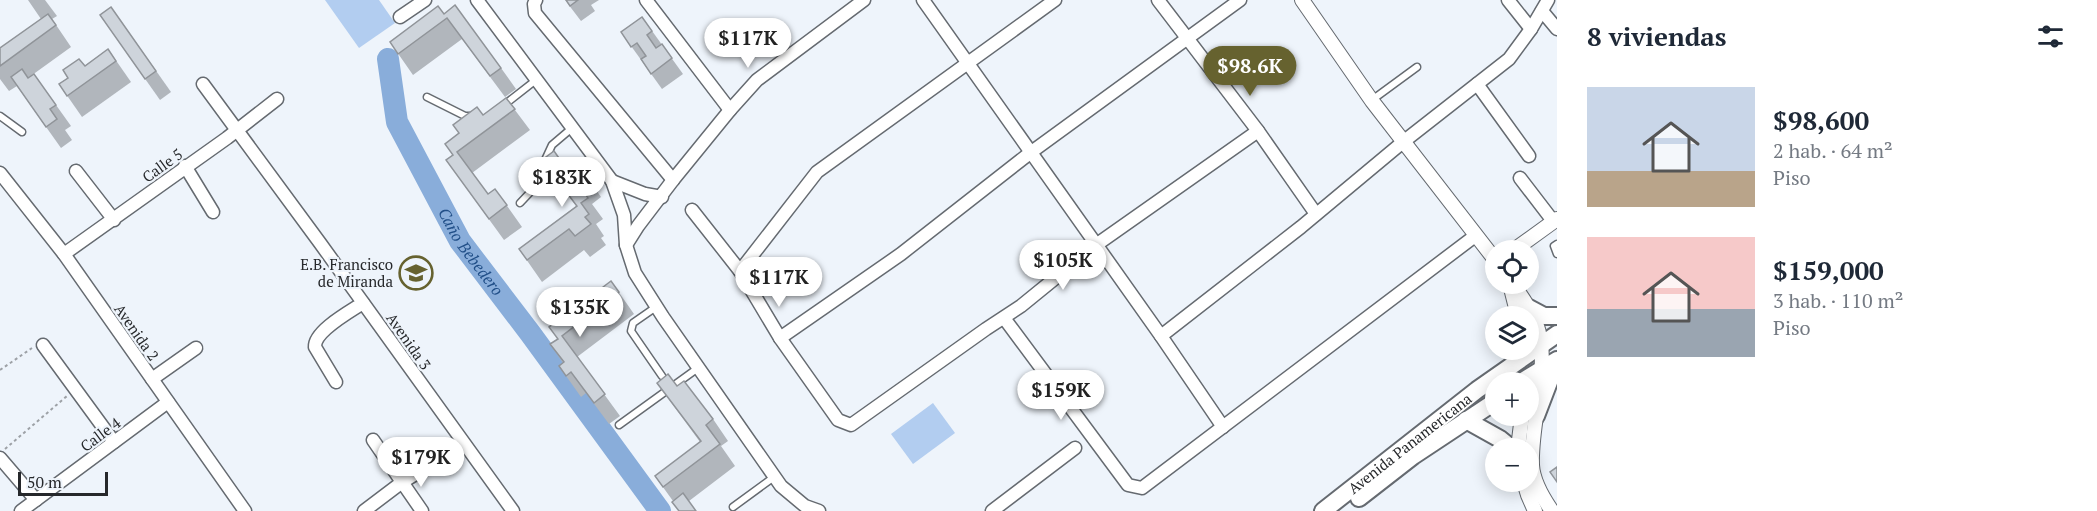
<!DOCTYPE html>
<html lang="es">
<head>
<meta charset="utf-8">
<style>
	body { margin:0; font-family:"PT Serif",serif; background:#f6f6f7; color:#1f2937; height:100vh; display:flex; flex-direction:column; font-size:22px; white-space:nowrap }
	* { box-sizing:border-box; margin:0 }
	p { font-size:20px; color:#747a83 }
	.icon { flex:none; width:33px; height:33px; fill:none; stroke:currentColor; stroke-width:2; stroke-linecap:round; stroke-linejoin:round }
	.map { position:relative; flex:1; overflow:hidden }
	.drawer { display:flex; flex-direction:column; background:#fff; width:540px }
	.drawer>* { flex:none }
	.controls { position:absolute; left:1485px; top:240px; display:grid; gap:12px }
	.controls a { display:grid; place-items:center; width:54px; height:54px; border-radius:50%; background:#fff; box-shadow:0 3px 15px #0003; font-size:30px }
	.scale { position:absolute; left:18px; bottom:15px; width:90px; box-sizing:border-box; padding-left:6px; border:3px solid #26282b; border-top:0; font-size:16px; line-height:21px; white-space:nowrap; color:#26282b; -webkit-text-stroke:4px #eef4fb; paint-order:stroke }
	.price { position:absolute; translate:-50% -51px; padding:0 14px; border-radius:21px; background:#fff; color:#222; font-size:20px; line-height:39px; filter:drop-shadow(0 2px 3px #0008) }
	.price::after { content:''; position:absolute; left:50%; top:36px; width:18px; height:14px; margin-left:-9px; background:inherit; clip-path:polygon(0 0,100% 0,50% 100%) }
	.price.selected { background:#66622f; color:#fff }
	ul { padding:0; list-style:none }
	li { display:flex; align-items:center; gap:18px; height:150px; padding:0 30px }
	li span { display:grid; place-items:center; flex:none; width:168px; height:120px; border-radius:0px; color:#555 }
	li>.icon { margin-inline-start:auto }
	span .icon { width:72px; height:72px; fill:#fffc; stroke-width:1 }
	li b { font-size:26px }
	h2 { display:flex; justify-content:space-between; align-items:center; height:72px; padding:0 30px; font-size:26px }
	main { display:flex; flex:1; min-height:0 }
	.map>svg:first-child { display:block }
</style>
</head>
<body>
<main>
<div class="map">
<svg width="1557" height="511" viewBox="0 0 1557 511">
	<rect width="100%" height="100%" fill="#eef4fb"/>
	<g fill="#b2cdf0">
		<polygon points="325,0 379,0 395,23 359,48"/>
		<polygon points="933,403 955,433 913,464 891,434"/>
	</g>
	<g fill="none" stroke-linecap="round" stroke-linejoin="round">
		<path stroke="#89adda" stroke-width="22" id="s1" d="M 388,59 L 397,122 L 460,241 L 530,333 L 660,511"/>
		<defs>
			<g id="service">
				<polyline points="427,97 465,116 473,116"/>
				<polyline points="1372,100 1417,67"/>
				<polyline points="504,105 536,80"/>
				<polyline points="0,116 22,132"/>
				<polyline points="520,203 537,185 540,171 552,145 572,128"/>
				<polyline points="1557,244 1554,246 1557,254"/>
				<polyline points="656,307 633,323 631,331 662,376"/>
				<polyline points="619,425 698,368"/>
				<polyline points="733,507 774,477"/>
			</g>
			<g id="minor">
				<polyline points="477,0 612,181 624,215 626,245 635,273 663,317 781,486 805,506 819,511"/>
				<polyline points="536,0 534,4 535,13 673,180"/>
				<polyline points="646,0 730,110"/>
				<polyline points="923,0 1161,336 1223,427"/>
				<polyline points="1158,0 1258,131 1316,214"/>
				<polyline points="1508,0 1531,29"/>
				<polyline points="1542,11 1557,29"/>
				<polyline points="400,17 425,0"/>
				<polyline points="203,84 320,243 513,511"/>
				<polyline points="1477,84 1529,156"/>
				<polyline points="185,166 213,212"/>
				<polyline points="76,171 114,220"/>
				<polyline points="0,173 64,254 245,511"/>
				<polyline points="1520,178 1553,221"/>
				<polyline points="612,181 645,194 662,197"/>
				<polyline points="692,210 740,271 780,338 838,420 851,425 986,329 1021,306 1096,245 1258,131"/>
				<polyline points="626,245 638,226 673,180 730,110 757,80 864,0"/>
				<polyline points="64,254 227,138 277,99"/>
				<polyline points="740,271 817,172 1055,0"/>
				<polyline points="1004,318 1128,485 1142,488 1475,236"/>
				<polyline points="1161,336 1301,227 1403,142 1509,59 1531,29 1548,0"/>
				<polyline points="780,338 901,254 1030,153 1240,0"/>
				<polyline points="43,345 114,442"/>
				<polyline points="152,379 196,348"/>
				<path d="M 336,382 L 315,347 C 314,331 351,311 363,303"/>
				<polyline points="373,440 422,511"/>
				<polyline points="0,458 36,500"/>
				<polyline points="21,511 168,402"/>
				<polyline points="364,511 401,483 464,444"/>
				<polyline points="992,511 1075,448"/>
			</g>
			<g id="tertiary">
				<polyline points="1302,0 1372,101 1496,261"/>
				<polyline points="1514,250 1557,219"/>
				<path d="M 1513,284 C 1521,296 1531,309 1536,323 C 1552,365 1530,421 1532,465 C 1533,481 1543,498 1552,511"/>
				<polyline points="1511,288 1518,316"/>
				<polyline points="1518,448 1522,416"/>
				<polyline points="1524,482 1528,495 1535,511"/>
			</g>
			<g id="secondary">
				<polyline points="1529,308 1544,316 1557,316"/>
				<polyline points="1521,382 1557,360"/>
				<polyline points="1536,416 1557,361"/>
				<polyline points="1466,420 1500,439 1511,448"/>
				<polyline points="1359,498 1413,456 1496,401"/>
				<path id="s2" d="M 1323,511 L 1477,390 L 1557,334"/>
			</g>
		</defs>
		<use href="#service" stroke="#656a70" stroke-width="9"/>
		<use href="#minor" stroke="#656a70" stroke-width="15"/>
		<use href="#tertiary" stroke="#656a70" stroke-width="16"/>
		<use href="#secondary" stroke="#656a70" stroke-width="20"/>
		<g stroke="#9da1a6" stroke-width="2" stroke-dasharray="3 3" stroke-linecap="butt">
			<polyline points="0,370 32,348"/>
			<polyline points="5,449 67,396"/>
		</g>
		<use href="#service" stroke="#fff" stroke-width="6"/>
		<use href="#minor" stroke="#fff" stroke-width="12"/>
		<use href="#tertiary" stroke="#fff" stroke-width="14"/>
		<use href="#secondary" stroke="#fff" stroke-width="16"/>
	</g>
	<g fill="#b1b6bc">
		<polygon points="28,0 45,0 57,16 52,19 71,47 28,78 56,105 71,126 65,130 72,140 61,148 17,86 9,91 0,79 0,48 41,19"/>
		<polygon points="565,0 599,0 591,5 595,11 581,21"/>
		<polygon points="111,7 171,92 160,100 100,15"/>
		<polygon points="444,14 501,68 516,89 505,97 462,39 413,75 390,42"/>
		<polygon points="642,17 683,74 662,89 621,32"/>
		<polygon points="108,49 131,82 82,117 59,84"/>
		<polygon points="506,98 530,130 472,173 488,194 495,189 522,227 504,240 446,160 452,155 483,115"/>
		<polygon points="542,160 570,174 580,167 601,197 592,204 603,219 596,224 604,236 601,238 606,245 590,257 584,250 542,282 519,249 576,206"/>
		<polygon points="611,281 634,314 577,357 620,416 609,424 586,393 581,397 559,366 563,363 550,344 557,339 578,306"/>
		<polygon points="657,383 677,386 713,419 728,441 721,446 735,466 689,501 673,501 655,476 700,442"/>
	</g>
	<g fill="#ced4db" stroke="#909499" stroke-width="1.5">
		<polygon points="566,0 578,0 570,6"/>
		<polygon points="455,5 501,68 490,76 447,18 398,54 390,42 438,6 444,14"/>
		<polygon points="111,7 156,71 145,79 100,15"/>
		<polygon points="48,14 56,25 0,66 0,48"/>
		<polygon points="642,17 652,31 647,35 656,48 662,44 672,58 651,74 641,59 646,56 637,43 631,47 621,32"/>
		<polygon points="108,49 116,61 67,96 59,84 68,78 63,70 79,59 85,66"/>
		<polygon points="22,69 28,78 34,74 56,105 50,109 57,119 46,127 11,77"/>
		<polygon points="506,98 515,109 457,152 488,194 495,189 507,205 489,219 446,160 453,155 445,144 459,133 453,125 477,107 483,115"/>
		<polygon points="554,151 570,174 580,167 586,175 577,182 588,198 581,203 589,214 585,217 591,224 575,236 569,229 527,260 519,249 577,206 542,160"/>
		<polygon points="611,281 619,292 562,336 605,394 594,403 571,372 566,376 559,366 564,362 550,344 558,339 549,327 563,317 559,312 574,301 578,306"/>
		<polygon points="668,374 677,386 684,381 713,419 706,425 720,444 663,487 655,476 701,441 657,383"/>
		<polygon points="1557,467 1557,482 1550,472"/>
		<polygon points="683,493 696,511 679,511 672,502"/>
	</g>
	<defs>
		<symbol id="school-ring" viewBox="-11 -11 22 22"><circle r="9.5" fill="#eef4fb" stroke="#66622f" stroke-width="1.5"/><path d="M0-5L7-2L0 1L-7-2ZM-4 1L0 2.5L4 1V4Q0 6-4 4Z" fill="#66622f"/></symbol>
	</defs>
	<g fill-rule="evenodd">
		<use href="#school-ring" x="397" y="254" width="38" height="38"/>
	</g>
	<g text-anchor="middle" dominant-baseline="central" stroke-width="4.5" stroke-linejoin="round" paint-order="stroke">
		<g font-size="15" fill="#26282b" stroke="#eef4fb">
			<text transform="translate(162 165) rotate(-36)">Calle 5</text>
			<text transform="translate(137 332) rotate(55)">Avenida 2</text>
			<text transform="translate(409 341) rotate(55)">Avenida 3</text>
			<text transform="translate(100 434) rotate(-37)">Calle 4</text>
			<text stroke="none"><textPath href="#s2" startOffset="110">Avenida Panamericana</textPath></text>
		</g>
		<g font-size="15" fill="#26282b" stroke="#eef4fb" text-anchor="end">
			<text x="393" y="264">E.B. Francisco<tspan x="393" dy="17">de Miranda</tspan></text>
		</g>
		<g font-size="16" font-style="italic" fill="#214f88" stroke="#eef4fb">
			<text stroke="none"><textPath href="#s1" startOffset="213">Caño Bebedero</textPath></text>
		</g>
	</g>
</svg>
<div class="controls">
<a><svg class="icon" aria-label="locate" viewBox="0 0 24 24"><circle cx="12" cy="12" r="6"/><path d="M12 2v4M12 18v4M2 12h4M18 12h4"/></svg></a>
<a><svg class="icon" aria-label="layers" viewBox="0 0 24 24"><path d="M12 4l9 5-9 5-9-5zM3 14l9 5 9-5"/></svg></a>
<a>+</a>
<a>−</a>
</div>
<div class="scale">50 m</div>
<b class="price" style="left:748px;top:69px">$117K</b>
<b class="price selected" style="left:1250px;top:97px">$98.6K</b>
<b class="price" style="left:562px;top:208px">$183K</b>
<b class="price" style="left:1063px;top:291px">$105K</b>
<b class="price" style="left:779px;top:308px">$117K</b>
<b class="price" style="left:580px;top:338px">$135K</b>
<b class="price" style="left:1061px;top:421px">$159K</b>
<b class="price" style="left:421px;top:488px">$179K</b>
</div>
<section class="drawer">
<h2>8 viviendas<svg class="icon" aria-label="filters" viewBox="0 0 24 24"><path d="M4 7h16M4 17h16"/><circle cx="9" cy="7" r="2"/><circle cx="15" cy="17" r="2"/></svg></h2>
<ul>
<li><span style="background:linear-gradient(#c9d6e8 70%,#b9a48a 0)"><svg class="icon" aria-label="home" viewBox="0 0 24 24"><path d="M3 11l9-7 9 7M6 9v11h12V9"/></svg></span><div><b>$98,600</b><p>2 hab. · 64 m²</p><p>Piso</p></div></li>
<li><span style="background:linear-gradient(#f6c9c9 60%,#9aa5b1 0)"><svg class="icon" aria-label="home" viewBox="0 0 24 24"><path d="M3 11l9-7 9 7M6 9v11h12V9"/></svg></span><div><b>$159,000</b><p>3 hab. · 110 m²</p><p>Piso</p></div></li>
</ul>
</section>
</main>
</body>
</html>
